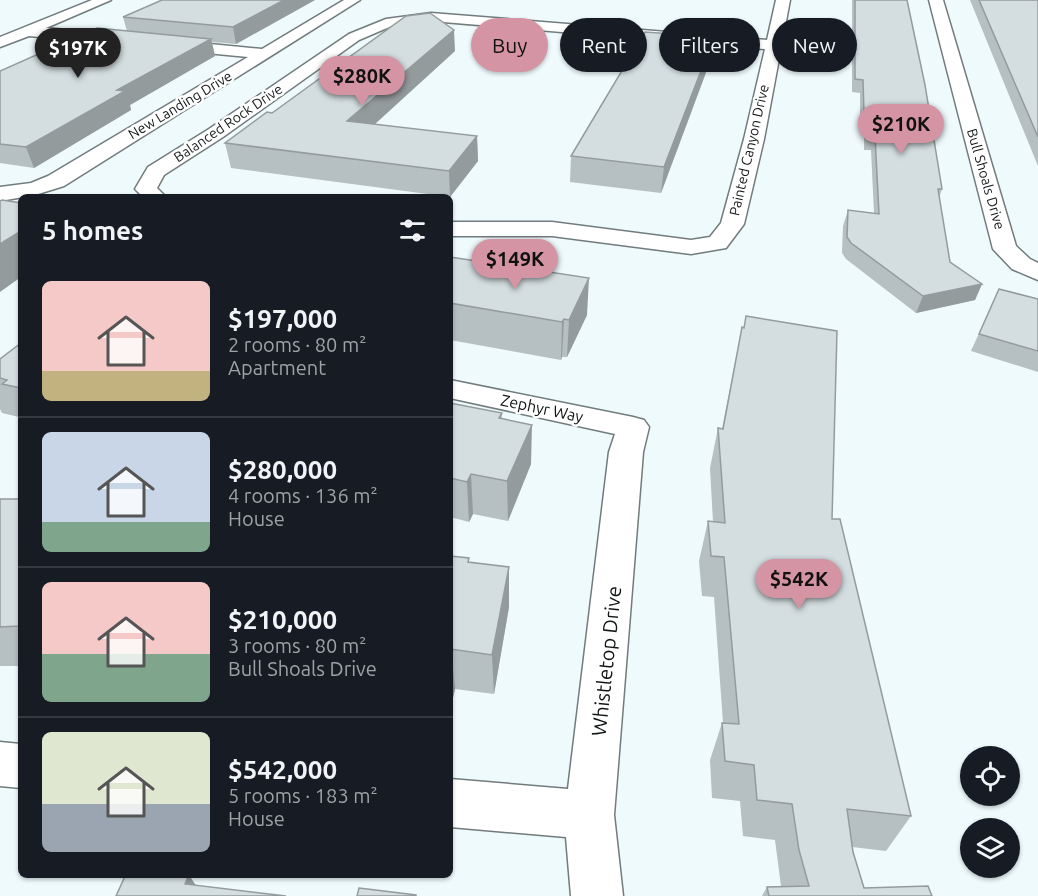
<!DOCTYPE html>
<html lang="en">
<head>
<meta charset="utf-8">
<style>
	body { margin:0; font-family:Ubuntu,sans-serif; background:#20242c; color:#f1f3f6; height:100vh; display:flex; flex-direction:column; font-size:22px; white-space:nowrap }
	* { box-sizing:border-box; margin:0 }
	p { font-size:20px; color:#9ea1a6 }
	.icon { flex:none; width:33px; height:33px; fill:none; stroke:currentColor; stroke-width:2; stroke-linecap:round; stroke-linejoin:round }
	.map { position:relative; flex:1; overflow:hidden }
	.details { position:absolute; left:18px; top:194px; width:435px; height:684px; display:flex; flex-direction:column; background:#171b24; border-radius:9px; box-shadow:0 2px 4px #0004 }
	.details>* { flex:none }
	.top-card { position:absolute; left:471px; top:18px; width:477px; height:54px; display:flex; gap:12px }
	.controls { position:absolute; left:960px; top:746px; display:grid; gap:12px }
	.controls a { display:grid; place-items:center; width:60px; height:60px; border-radius:50%; background:#171b24; box-shadow:0 2px 4px #0004; font-size:30px }
	.price { position:absolute; translate:-50% -51px; padding:0 14px; border-radius:21px; background:#d594a3; color:#111; font-size:20px; line-height:39px; filter:drop-shadow(0 2px 3px #0008) }
	.price::after { content:''; position:absolute; left:50%; top:36px; width:18px; height:14px; margin-left:-9px; background:inherit; clip-path:polygon(0 0,100% 0,50% 100%) }
	.price.active { background:#222; color:#fff }
	ul { padding:0; list-style:none }
	li { display:flex; align-items:center; gap:18px; height:150px; padding:0 24px }
	li+li { border-top:2px solid #363941 }
	li span { display:grid; place-items:center; flex:none; width:168px; height:120px; border-radius:9px; color:#555 }
	li>.icon { margin-inline-start:auto }
	span .icon { width:72px; height:72px; fill:#fffc; stroke-width:1 }
	li b { font-size:26px }
	h2 { display:flex; justify-content:space-between; align-items:center; height:72px; padding:0 24px; font-size:26px }
	.tag { padding:0 21px; border-radius:27px; background:#171b24; box-shadow:0 2px 4px #0004; font-size:21px; line-height:54px }
	.tag.active { background:#d594a3; color:#111 }
	.map>svg:first-child { display:block }
</style>
</head>
<body>
<div class="map">
<svg width="1038" height="896" viewBox="0 0 1038 896">
	<rect width="100%" height="100%" fill="#effafc"/>
	<g fill="none" stroke-linecap="round" stroke-linejoin="round">
		<defs>
			<g id="minor">
				<polygon points="92,0 111,0 46,28 262,49 344,0 360,0 64,186 35,195 0,201 0,187 31,183 48,176 248,57 29,36 0,47 0,37"/>
				<polygon points="776,0 790,0 764,139 744,224 726,248 691,254 552,236 450,236 450,222 552,222 691,240 710,237 721,223 744,139 765,49 431,21 394,25 359,40 223,137 164,175 157,188 165,196 142,196 135,189 148,167 209,129 349,34 386,19 431,13 767,40"/>
				<polygon points="929,0 943,0 1016,246 1030,259 1038,263 1038,280 1012,269 993,249"/>
				<polygon points="450,380 633,417 644,420 649,427 643,452 614,815 623,896 571,896 566,837 450,827 450,779 568,789 609,452 615,434 450,398"/>
				<polygon points="0,742 21,744 21,788 0,786"/>
			</g>
		</defs>
		<use href="#minor" stroke="#727b7d" stroke-width="3"/>
		<use href="#minor" fill="#fff" fill-rule="evenodd"/>
	</g>
	<g fill="#b6bfc1">
		<polygon points="315,0 236,44 212,42 215,56 130,105 131,110 34,168 0,163 0,71 127,31 123,17"/>
		<polygon points="852,0 907,0 942,189 939,198 950,262 982,284 975,300 916,313 846,259 842,253 843,226 848,210 874,213 871,150 864,150 864,129 860,128 860,93 852,92"/>
		<polygon points="970,0 1038,0 1038,166"/>
		<polygon points="455,51 374,124 477,136 478,161 450,197 231,168 225,143 272,113"/>
		<polygon points="711,59 661,193 570,182 571,156"/>
		<polygon points="450,257 587,315 567,357 562,357 561,360 450,340"/>
		<polygon points="999,289 1038,299 1038,372 971,351"/>
		<polygon points="742,327 832,519 911,816 886,851 852,847 864,888 932,896 762,896 767,887 781,886 775,840 743,836 740,801 712,798 710,760 722,723 723,723 714,597 702,596 699,561 708,521 713,522 710,468 718,428 722,429"/>
		<polygon points="21,343 21,420 19,417 2,413 0,409 0,359"/>
		<polygon points="450,403 502,413 502,419 531,464 508,521 473,514 469,522 450,517"/>
		<rect x="0" y="499" width="21" height="167"/>
		<polygon points="450,556 469,562 509,607 494,694 455,689 452,702 450,702"/>
	</g>
	<g fill="#949b9d">
		<polygon points="284,0 315,0 236,44 233,27"/>
		<polygon points="454,30 455,51 351,146 347,121"/>
		<polygon points="714,37 711,59 661,193 664,167"/>
		<polygon points="211,39 215,56 130,105 131,110 34,168 26,147 117,90"/>
		<polygon points="477,136 478,161 450,197 449,171"/>
		<polygon points="21,231 21,277 0,292 0,244"/>
		<polygon points="589,278 587,315 567,357 569,320"/>
		<polygon points="982,284 975,300 916,313 923,296"/>
		<polygon points="564,319 562,357 561,360 562,322"/>
		<polygon points="532,425 531,464 508,521 507,481"/>
		<polygon points="471,474 473,514 469,522 467,482"/>
		<polygon points="509,567 509,607 494,694 492,655"/>
		<polygon points="451,649 455,689 452,702 450,681"/>
		<polygon points="189,875 203,896 185,884"/>
	</g>
	<g fill="#d4dee0" stroke="#949b9d" stroke-width="1.5">
		<polygon points="162,0 284,0 233,27 123,17"/>
		<polygon points="855,0 907,0 925,85 942,189 938,189 950,262 982,284 923,296 851,243 847,237 848,210 879,214 875,136 868,135 867,115 864,114 863,80 855,79"/>
		<polygon points="979,0 1038,0 1038,137"/>
		<polygon points="430,13 454,30 347,121 477,136 449,171 225,143 267,112 272,113 406,16"/>
		<polygon points="97,28 211,39 117,90 125,91 26,147 0,144 0,71"/>
		<polygon points="645,32 714,37 664,167 571,156"/>
		<polygon points="2,200 21,203 21,231 0,244 0,201"/>
		<polygon points="450,257 589,278 569,320 564,319 562,322 450,303"/>
		<polygon points="999,289 1038,299 1038,351 979,334"/>
		<polygon points="746,316 837,331 832,519 840,519 911,816 847,809 853,852 864,888 928,886 932,896 769,896 767,887 809,886 799,850 792,804 757,800 754,765 725,761 722,723 739,724 724,557 711,556 708,521 725,523 718,428 723,429 742,327 744,328"/>
		<polygon points="21,343 21,388 2,384 7,380 0,378 0,359"/>
		<polygon points="450,403 502,413 499,418 532,425 507,481 471,474 467,482 450,478"/>
		<polygon points="0,499 21,499 21,623 19,626 0,627"/>
		<polygon points="450,556 469,558 468,562 509,567 492,655 451,649 450,654"/>
		<polygon points="126,874 189,875 185,884 286,896 116,896"/>
		<polygon points="359,888 416,895 416,896 357,896"/>
	</g>
	<g text-anchor="middle" dominant-baseline="central" stroke-width="5" stroke-linejoin="round" paint-order="stroke">
		<g font-size="14" fill="#131617" stroke="#fff">
			<text transform="translate(180 105) rotate(-31)">New Landing Drive</text>
			<text transform="translate(228 123) rotate(-34)">Balanced Rock Drive</text>
			<text transform="translate(749 150) rotate(-77)">Painted Canyon Drive</text>
			<text transform="translate(986 179) rotate(74)">Bull Shoals Drive</text>
		</g>
		<g font-size="16" fill="#131617" stroke="#fff">
			<text transform="translate(542 408) rotate(12)">Zephyr Way</text>
		</g>
		<g font-size="20" fill="#131617" stroke="#fff">
			<text transform="translate(606 661) rotate(-84)">Whistletop Drive</text>
		</g>
	</g>
</svg>
<div class="controls">
<a><svg class="icon" aria-label="locate" viewBox="0 0 24 24"><circle cx="12" cy="12" r="6"/><path d="M12 2v4M12 18v4M2 12h4M18 12h4"/></svg></a>
<a><svg class="icon" aria-label="layers" viewBox="0 0 24 24"><path d="M12 4l9 5-9 5-9-5zM3 14l9 5 9-5"/></svg></a>
</div>
<b class="price active" style="left:78px;top:79px">$197K</b>
<b class="price" style="left:362px;top:107px">$280K</b>
<b class="price" style="left:901px;top:155px">$210K</b>
<b class="price" style="left:515px;top:290px">$149K</b>
<b class="price" style="left:799px;top:610px">$542K</b>
<div class="top-card">
<a class="tag active">Buy</a>
<a class="tag">Rent</a>
<a class="tag">Filters</a>
<a class="tag">New</a>
</div>
<section class="details">
<h2>5 homes<svg class="icon" aria-label="filters" viewBox="0 0 24 24"><path d="M4 7h16M4 17h16"/><circle cx="9" cy="7" r="2"/><circle cx="15" cy="17" r="2"/></svg></h2>
<ul>
<li><span style="background:linear-gradient(#f6c9c9 75%,#c2b280 0)"><svg class="icon" aria-label="home" viewBox="0 0 24 24"><path d="M3 11l9-7 9 7M6 9v11h12V9"/></svg></span><div><b>$197,000</b><p>2 rooms · 80 m²</p><p>Apartment</p></div></li>
<li><span style="background:linear-gradient(#c9d6e8 75%,#7fa58c 0)"><svg class="icon" aria-label="home" viewBox="0 0 24 24"><path d="M3 11l9-7 9 7M6 9v11h12V9"/></svg></span><div><b>$280,000</b><p>4 rooms · 136 m²</p><p>House</p></div></li>
<li><span style="background:linear-gradient(#f6c9c9 60%,#7fa58c 0)"><svg class="icon" aria-label="home" viewBox="0 0 24 24"><path d="M3 11l9-7 9 7M6 9v11h12V9"/></svg></span><div><b>$210,000</b><p>3 rooms · 80 m²</p><p>Bull Shoals Drive</p></div></li>
<li><span style="background:linear-gradient(#dfe7d0 60%,#9aa5b1 0)"><svg class="icon" aria-label="home" viewBox="0 0 24 24"><path d="M3 11l9-7 9 7M6 9v11h12V9"/></svg></span><div><b>$542,000</b><p>5 rooms · 183 m²</p><p>House</p></div></li>
</ul>
</section>
</div>
</body>
</html>
